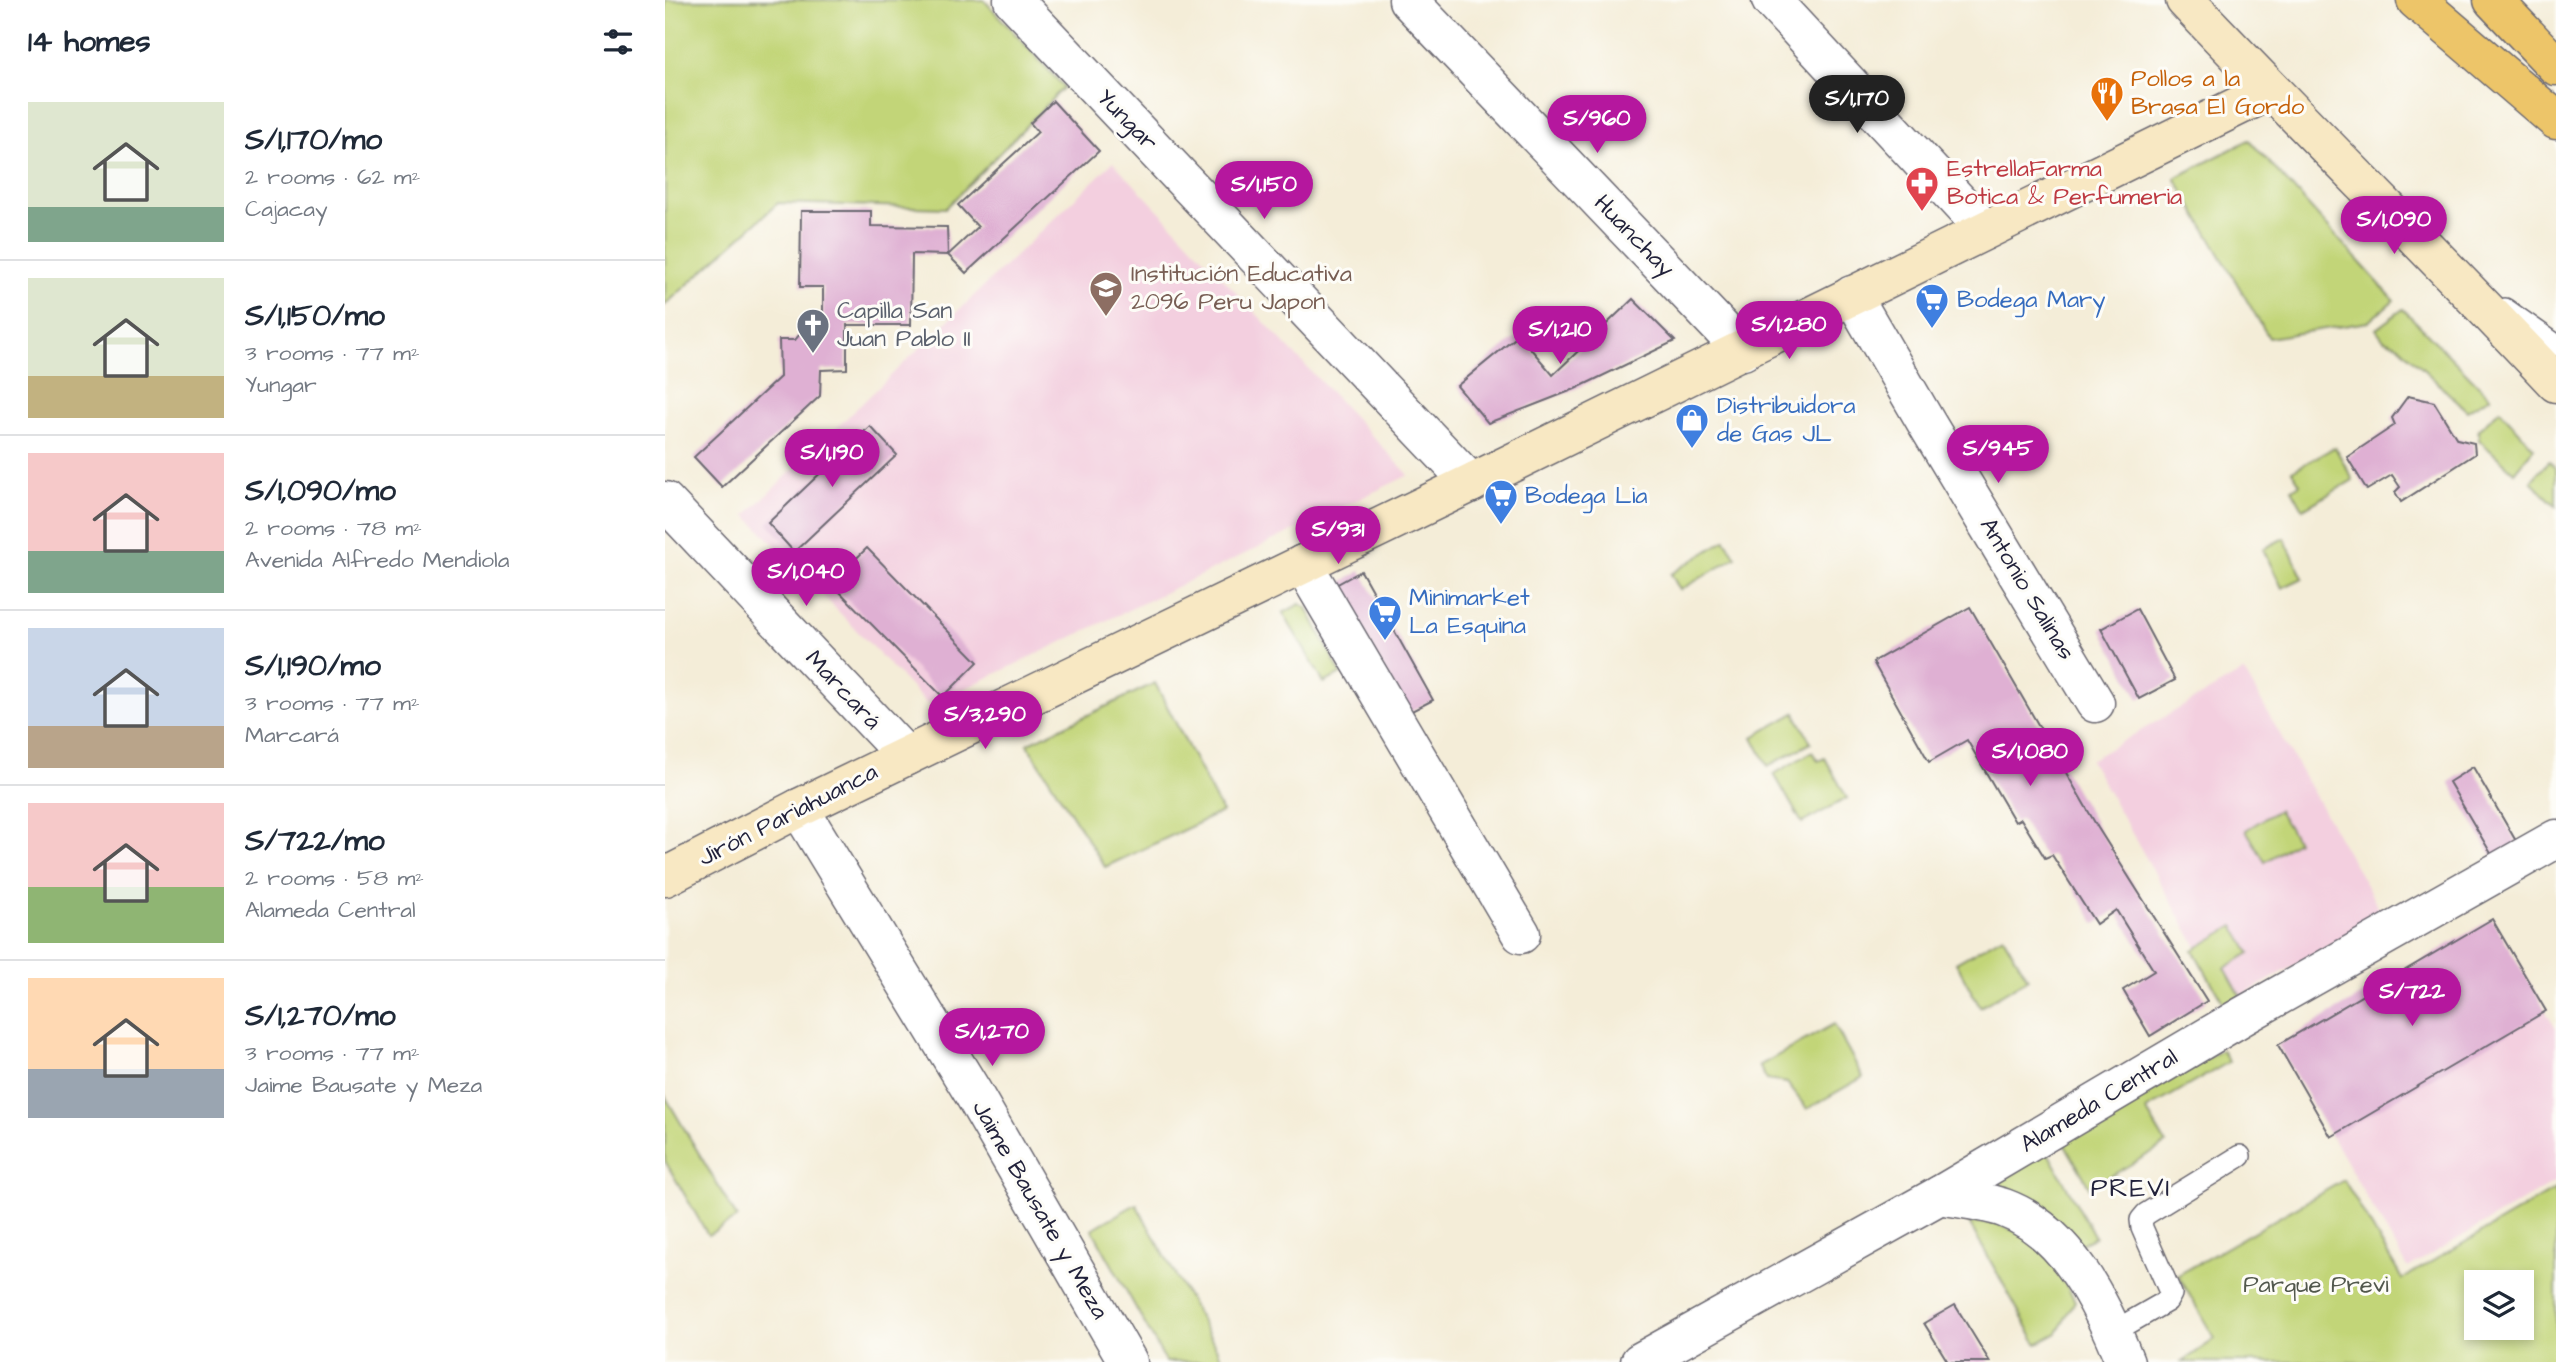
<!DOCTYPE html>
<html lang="en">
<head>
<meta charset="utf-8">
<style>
	body { margin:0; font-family:"Architects Daughter",sans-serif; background:#f6f6f7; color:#1f2937; height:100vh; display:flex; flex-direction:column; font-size:26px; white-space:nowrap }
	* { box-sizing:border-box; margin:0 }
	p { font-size:23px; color:#747a83 }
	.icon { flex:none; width:38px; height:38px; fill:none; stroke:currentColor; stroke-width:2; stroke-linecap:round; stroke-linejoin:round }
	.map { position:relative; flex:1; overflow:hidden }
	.sheet { display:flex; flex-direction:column; background:#fff; width:665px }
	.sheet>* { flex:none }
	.buttons { position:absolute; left:1799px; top:1270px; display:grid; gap:14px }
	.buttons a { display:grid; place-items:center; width:70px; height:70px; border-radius:0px; background:#fff; box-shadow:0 4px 10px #0003; font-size:35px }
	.price { position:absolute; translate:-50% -60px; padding:0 16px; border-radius:24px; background:#b5179e; color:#fff; font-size:23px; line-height:46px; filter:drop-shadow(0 2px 4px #0008) }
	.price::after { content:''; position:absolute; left:50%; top:42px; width:21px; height:16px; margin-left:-10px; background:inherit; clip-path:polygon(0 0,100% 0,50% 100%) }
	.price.current { background:#222; color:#fff }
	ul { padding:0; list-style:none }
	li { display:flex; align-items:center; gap:21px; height:175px; padding:0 28px }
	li+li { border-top:2px solid #e0e1e3 }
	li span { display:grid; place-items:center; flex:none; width:196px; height:140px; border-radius:0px; color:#555 }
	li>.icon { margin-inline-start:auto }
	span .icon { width:84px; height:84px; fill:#fffc; stroke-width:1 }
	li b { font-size:30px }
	h2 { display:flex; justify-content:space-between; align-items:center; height:84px; padding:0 28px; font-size:30px }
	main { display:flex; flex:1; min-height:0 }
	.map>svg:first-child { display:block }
</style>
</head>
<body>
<main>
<section class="sheet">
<h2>14 homes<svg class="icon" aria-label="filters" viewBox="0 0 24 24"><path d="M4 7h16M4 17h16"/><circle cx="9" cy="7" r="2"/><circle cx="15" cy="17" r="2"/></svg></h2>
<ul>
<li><span style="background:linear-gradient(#dfe7d0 75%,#7fa58c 0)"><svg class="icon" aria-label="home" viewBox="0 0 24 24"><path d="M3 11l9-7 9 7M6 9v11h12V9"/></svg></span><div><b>S/1,170/mo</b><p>2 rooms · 62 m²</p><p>Cajacay</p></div></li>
<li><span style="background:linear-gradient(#dfe7d0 70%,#c2b280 0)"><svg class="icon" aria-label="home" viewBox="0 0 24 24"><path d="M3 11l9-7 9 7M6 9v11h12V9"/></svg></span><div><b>S/1,150/mo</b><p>3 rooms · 77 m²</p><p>Yungar</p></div></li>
<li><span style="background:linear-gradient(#f6c9c9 70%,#7fa58c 0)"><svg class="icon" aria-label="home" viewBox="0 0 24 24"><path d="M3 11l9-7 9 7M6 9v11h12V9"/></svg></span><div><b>S/1,090/mo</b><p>2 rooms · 78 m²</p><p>Avenida Alfredo Mendiola</p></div></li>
<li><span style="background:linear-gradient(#c9d6e8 70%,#b9a48a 0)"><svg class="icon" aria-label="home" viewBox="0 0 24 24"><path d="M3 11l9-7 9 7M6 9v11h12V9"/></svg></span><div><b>S/1,190/mo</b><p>3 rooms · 77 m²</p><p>Marcará</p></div></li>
<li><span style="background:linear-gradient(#f6c9c9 60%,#8fb573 0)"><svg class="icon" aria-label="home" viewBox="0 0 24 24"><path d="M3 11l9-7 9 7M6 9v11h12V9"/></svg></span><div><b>S/722/mo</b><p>2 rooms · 58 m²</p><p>Alameda Central</p></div></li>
<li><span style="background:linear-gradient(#ffd9b3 65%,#9aa5b1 0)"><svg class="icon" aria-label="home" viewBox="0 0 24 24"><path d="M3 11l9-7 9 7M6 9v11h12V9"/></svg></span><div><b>S/1,270/mo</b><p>3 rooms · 77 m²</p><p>Jaime Bausate y Meza</p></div></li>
</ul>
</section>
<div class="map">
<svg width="1891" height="1362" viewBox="0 0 1891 1362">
	<rect width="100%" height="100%" fill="#fdfcf7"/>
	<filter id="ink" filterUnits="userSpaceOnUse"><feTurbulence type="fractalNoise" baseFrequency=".0143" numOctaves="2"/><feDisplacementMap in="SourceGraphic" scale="14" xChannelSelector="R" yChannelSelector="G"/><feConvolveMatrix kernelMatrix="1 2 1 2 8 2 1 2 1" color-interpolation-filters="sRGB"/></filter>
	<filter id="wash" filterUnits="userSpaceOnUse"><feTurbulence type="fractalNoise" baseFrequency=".00686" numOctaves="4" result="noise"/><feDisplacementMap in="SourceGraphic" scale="28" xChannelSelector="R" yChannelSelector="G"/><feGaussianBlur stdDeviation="1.57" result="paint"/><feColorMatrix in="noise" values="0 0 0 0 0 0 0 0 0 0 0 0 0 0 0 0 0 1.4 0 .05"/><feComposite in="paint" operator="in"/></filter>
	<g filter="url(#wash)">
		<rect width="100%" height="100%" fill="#f4edd8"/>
		<g fill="#f3cfdf">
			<polygon points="448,162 744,475 264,706 81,515"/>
			<polygon points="1579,671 1718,915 1576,996 1559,968 1532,947 1425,760"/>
			<polygon points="1827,919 1891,1029 1891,1181 1743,1268 1613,1045"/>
		</g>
		<g fill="#c2d578" stroke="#727c5a" stroke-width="2" fill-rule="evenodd">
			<polygon points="0,0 319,0 399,87 281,208 113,203 0,305"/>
			<polygon points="1584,140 1729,300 1703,322 1604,338 1510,178"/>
			<polygon points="1738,309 1825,397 1802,411 1733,345 1719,340 1711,329"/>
			<polygon points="1835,410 1869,448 1849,472 1814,440 1813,430"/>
			<polygon points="1670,447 1688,480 1638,509 1627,489 1635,484 1627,471"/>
			<polygon points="1884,461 1891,469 1891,506 1866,481"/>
			<polygon points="1619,538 1638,578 1617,588 1598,549"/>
			<polygon points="1060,540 1071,557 1015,590 1006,574"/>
			<polygon points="635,604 642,608 676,674 659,683 618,613"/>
			<polygon points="490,683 557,812 440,867 362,744"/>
			<polygon points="1130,713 1146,743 1103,766 1088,737"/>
			<polygon points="1147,752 1153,761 1160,758 1182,798 1137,823 1109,774"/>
			<polygon points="1613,810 1632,841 1600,862 1581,830"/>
			<polygon points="1569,926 1585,953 1560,968 1583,1009 1567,1018 1528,950"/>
			<polygon points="1338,936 1363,979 1315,1007 1291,963"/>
			<polygon points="1169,1024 1198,1077 1142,1109 1122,1083 1102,1080 1094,1066"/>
			<polygon points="1557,1050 1564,1062 1481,1110 1501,1144 1425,1188 1398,1141"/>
			<polygon points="0,1096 72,1218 43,1235 0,1161"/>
			<polygon points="1382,1151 1430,1237 1408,1248 1315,1188"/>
			<path d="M 1679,1180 L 1737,1279 L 1891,1189 L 1891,1362 L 1517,1362 L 1550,1339 L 1513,1275 ZM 1811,1283 L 1857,1283 L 1857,1328 L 1811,1328 Z"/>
			<polygon points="471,1204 559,1362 501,1362 427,1229"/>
			<path d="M 1304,1223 C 1313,1223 1323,1222 1331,1224 C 1375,1236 1391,1265 1410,1301 L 1392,1333 L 1372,1344 Z"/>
		</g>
		<g id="blocks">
			<g fill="#dfb0d3">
				<polygon points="388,101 434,151 301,273 283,255 313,227 293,205 373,132 365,123"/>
				<polygon points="136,211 206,211 206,226 282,227 283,255 247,254 246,325 182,325 182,369 156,370 155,396 57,487 29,457 115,377 114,340 130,340 147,320 158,320 158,287 135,287"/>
				<polygon points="968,299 1010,341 910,389 823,423 792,386 854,335 888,375"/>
				<polygon points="1743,396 1769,402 1792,439 1809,443 1810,454 1736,502 1730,492 1735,487 1727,475 1702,490 1682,457 1730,425 1727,418"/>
				<polygon points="205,426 232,455 129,552 103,523"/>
				<polygon points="202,548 313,662 278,697 166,583"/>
				<polygon points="696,571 768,700 743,713 671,585"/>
				<polygon points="1305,607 1433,828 1542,1001 1485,1036 1458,990 1489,971 1451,910 1431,924 1387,855 1380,858 1356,819 1350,822 1302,740 1264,762 1208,662"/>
				<polygon points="1472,609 1510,680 1474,699 1436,629"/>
				<polygon points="1808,767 1855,848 1831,862 1784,782"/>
				<polygon points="1827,919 1881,1011 1666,1137 1613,1045"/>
				<polygon points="1290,1305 1325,1362 1283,1362 1259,1323"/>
			</g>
		</g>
	</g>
	<g filter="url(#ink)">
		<use href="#blocks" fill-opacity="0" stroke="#6c6972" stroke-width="2"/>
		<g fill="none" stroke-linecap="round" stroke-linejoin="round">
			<defs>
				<g id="lane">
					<polyline points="1840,309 1891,345"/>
					<polyline points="1448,1332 1502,1301 1506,1294 1477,1228 1476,1220 1481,1214 1575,1156"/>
				</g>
				<g id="street">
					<polyline points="348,0 806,483"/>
					<polyline points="743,0 1078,351"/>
					<polyline points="1106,0 1320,230"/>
					<polyline points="1187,295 1262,424 1430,703"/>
					<polyline points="0,501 241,756"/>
					<polyline points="638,564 856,934"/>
					<polyline points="134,808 308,1093 463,1362"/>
					<path d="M 1275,1195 C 1296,1199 1319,1201 1339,1208 C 1402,1231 1437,1304 1460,1362"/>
					<polyline points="975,1362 1275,1195 1578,1016 1891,839"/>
				</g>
				<g id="secondary">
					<path d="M 1520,0 C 1642,129 1769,253 1891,383"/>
					<polyline points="0,877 134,808 806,483 1606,90"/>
				</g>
				<g id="highway">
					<polyline points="1751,0 1891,120"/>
					<polyline points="1828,0 1891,66"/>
				</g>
			</defs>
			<use href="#lane" stroke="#6c6972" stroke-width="24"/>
			<use href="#street" stroke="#6c6972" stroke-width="41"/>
			<use href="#secondary" stroke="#6c6972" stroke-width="41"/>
			<use href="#highway" stroke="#6c6972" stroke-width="41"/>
			<use href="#lane" stroke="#fff" stroke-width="21"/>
			<use href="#street" stroke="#fff" stroke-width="38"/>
			<use href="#secondary" stroke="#f8e8c3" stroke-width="38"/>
			<use href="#highway" stroke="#edc569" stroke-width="38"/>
		</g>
	</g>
	<defs>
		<symbol id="restaurant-pin" viewBox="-11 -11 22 30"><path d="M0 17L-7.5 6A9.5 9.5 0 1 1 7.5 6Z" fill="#e8710a" stroke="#fdfcf7"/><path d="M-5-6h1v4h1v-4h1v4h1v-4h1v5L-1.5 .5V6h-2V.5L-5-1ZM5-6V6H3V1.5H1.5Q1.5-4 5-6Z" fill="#fff"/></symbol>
		<symbol id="pharmacy-pin" viewBox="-11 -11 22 30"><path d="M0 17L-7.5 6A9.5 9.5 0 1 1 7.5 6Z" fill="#e0444e" stroke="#fdfcf7"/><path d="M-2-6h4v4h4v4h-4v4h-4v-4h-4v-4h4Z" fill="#fff"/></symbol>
		<symbol id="school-pin" viewBox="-11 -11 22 30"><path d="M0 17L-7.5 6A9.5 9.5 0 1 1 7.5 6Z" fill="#8d6e63" stroke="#fdfcf7"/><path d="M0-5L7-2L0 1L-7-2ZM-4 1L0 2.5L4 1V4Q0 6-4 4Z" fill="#fff"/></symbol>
		<symbol id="supermarket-pin" viewBox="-11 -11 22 30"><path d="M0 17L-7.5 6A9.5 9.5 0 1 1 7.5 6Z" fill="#3f7fe0" stroke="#fdfcf7"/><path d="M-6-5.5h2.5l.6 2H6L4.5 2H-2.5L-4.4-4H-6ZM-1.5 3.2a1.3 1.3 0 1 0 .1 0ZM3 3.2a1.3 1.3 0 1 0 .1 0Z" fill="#fff"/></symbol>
		<symbol id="church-pin" viewBox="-11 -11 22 30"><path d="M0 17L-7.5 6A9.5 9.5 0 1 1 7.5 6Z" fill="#6b7280" stroke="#fdfcf7"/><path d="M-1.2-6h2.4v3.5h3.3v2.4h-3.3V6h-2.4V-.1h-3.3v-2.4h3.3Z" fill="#fff"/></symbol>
		<symbol id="shop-pin" viewBox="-11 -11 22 30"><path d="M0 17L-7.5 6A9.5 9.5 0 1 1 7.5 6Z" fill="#3f7fe0" stroke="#fdfcf7"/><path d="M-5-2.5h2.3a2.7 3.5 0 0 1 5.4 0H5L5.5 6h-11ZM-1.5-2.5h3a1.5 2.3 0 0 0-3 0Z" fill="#fff"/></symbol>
	</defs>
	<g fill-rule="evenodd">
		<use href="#restaurant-pin" x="1423" y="74" width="38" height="52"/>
		<use href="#pharmacy-pin" x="1238" y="164" width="38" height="52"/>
		<use href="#school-pin" x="422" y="269" width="38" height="52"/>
		<use href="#supermarket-pin" x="1248" y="281" width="38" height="52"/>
		<use href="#church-pin" x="129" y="306" width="38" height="52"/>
		<use href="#shop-pin" x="1008" y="401" width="38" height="52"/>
		<use href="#supermarket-pin" x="817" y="477" width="38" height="52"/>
		<use href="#supermarket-pin" x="701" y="593" width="38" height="52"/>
	</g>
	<g text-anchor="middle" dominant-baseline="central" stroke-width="6" stroke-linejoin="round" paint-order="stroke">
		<g font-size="24" fill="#c56008" stroke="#fdfcf7" text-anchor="start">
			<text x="1466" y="79">Pollos a la<tspan x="1466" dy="28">Brasa El Gordo</tspan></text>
		</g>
		<g font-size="24" fill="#22223b" stroke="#fdfcf7">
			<text transform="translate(462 120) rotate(46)">Yungar</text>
			<text transform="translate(969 236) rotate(46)">Huanchay</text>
			<text transform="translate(1362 589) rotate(59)">Antonio Salinas</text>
			<text transform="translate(178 690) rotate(47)">Marcará</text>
			<text transform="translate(123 815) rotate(-27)">Jirón Pariahuanca</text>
			<text transform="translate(1434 1101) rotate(-31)">Alameda Central</text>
			<text transform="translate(375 1210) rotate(60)">Jaime Bausate y Meza</text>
		</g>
		<g font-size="24" fill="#be3a42" stroke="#fdfcf7" text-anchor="start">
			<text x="1282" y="169">EstrellaFarma<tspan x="1282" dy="28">Botica &amp; Perfumeria</tspan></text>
		</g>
		<g font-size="24" fill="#785e54" stroke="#fdfcf7" text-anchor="start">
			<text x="466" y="274">Institución Educativa<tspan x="466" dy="28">2096 Peru Japon</tspan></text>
		</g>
		<g font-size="24" fill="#366cbe" stroke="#fdfcf7" text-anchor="start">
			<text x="1292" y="300">Bodega Mary</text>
			<text x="1052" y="406">Distribuidora<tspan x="1052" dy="28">de Gas JL</tspan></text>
			<text x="860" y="496">Bodega Lia</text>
			<text x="744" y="598">Minimarket<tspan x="744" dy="28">La Esquina</tspan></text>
		</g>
		<g font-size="24" fill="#5b616d" stroke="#fdfcf7" text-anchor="start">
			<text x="172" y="311">Capilla San<tspan x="172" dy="28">Juan Pablo II</tspan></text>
		</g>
		<g font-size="24" fill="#52584d" stroke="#fdfcf7">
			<text x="1651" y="1285">Parque Previ</text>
		</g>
		<g font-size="26" letter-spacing="2" fill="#22223b" stroke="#fdfcf7">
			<text x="1466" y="1188">PREVI</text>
		</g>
	</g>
</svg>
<div class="buttons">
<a><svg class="icon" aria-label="layers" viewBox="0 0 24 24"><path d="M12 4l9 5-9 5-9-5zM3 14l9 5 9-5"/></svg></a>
</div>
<b class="price current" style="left:1192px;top:135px">S/1,170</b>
<b class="price" style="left:932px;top:155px">S/960</b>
<b class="price" style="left:599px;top:221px">S/1,150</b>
<b class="price" style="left:1729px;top:256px">S/1,090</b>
<b class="price" style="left:1124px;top:361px">S/1,280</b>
<b class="price" style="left:895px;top:366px">S/1,210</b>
<b class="price" style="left:1333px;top:485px">S/945</b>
<b class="price" style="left:167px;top:489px">S/1,190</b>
<b class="price" style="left:673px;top:566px">S/931</b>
<b class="price" style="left:141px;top:608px">S/1,040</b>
<b class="price" style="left:320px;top:751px">S/3,290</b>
<b class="price" style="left:1365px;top:788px">S/1,080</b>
<b class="price" style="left:1747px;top:1028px">S/722</b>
<b class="price" style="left:327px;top:1068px">S/1,270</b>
</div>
</main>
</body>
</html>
